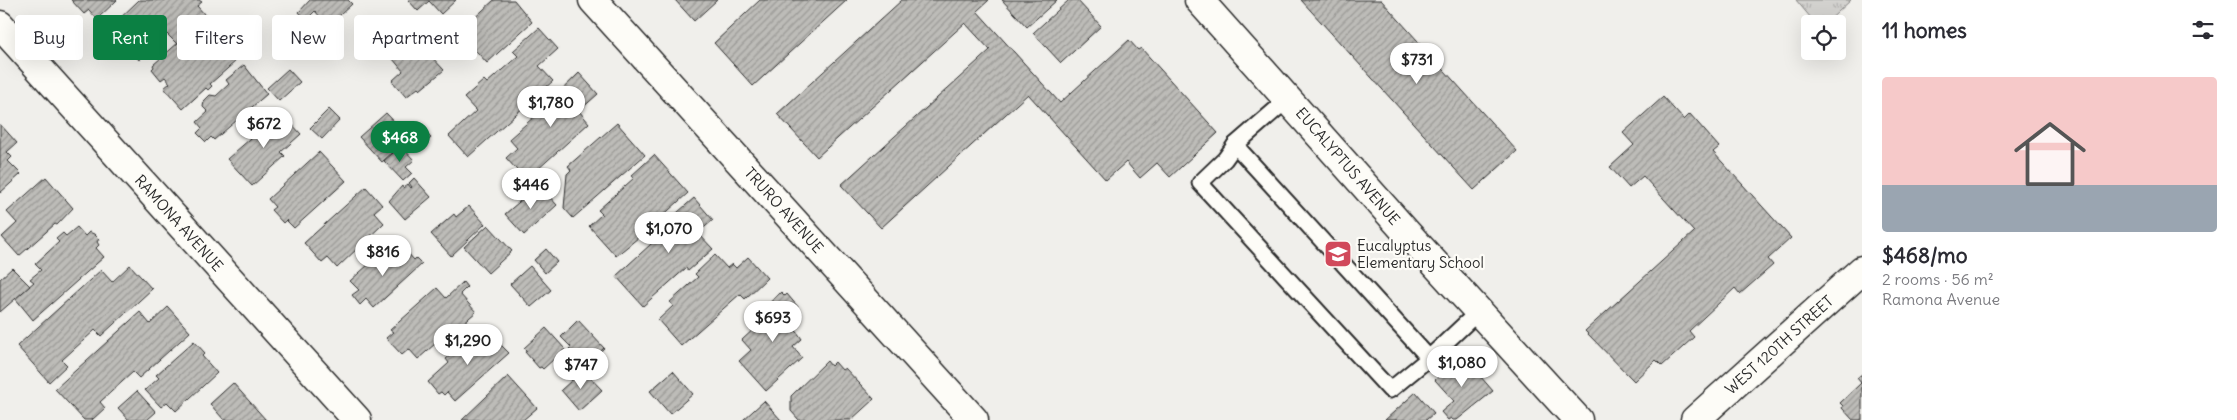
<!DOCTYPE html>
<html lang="en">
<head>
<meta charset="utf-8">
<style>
	body { margin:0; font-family:Delius,sans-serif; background:#f7f7f7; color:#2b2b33; height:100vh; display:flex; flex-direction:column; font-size:19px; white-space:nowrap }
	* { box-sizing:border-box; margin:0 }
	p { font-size:16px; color:#7c7c81 }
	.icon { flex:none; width:28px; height:28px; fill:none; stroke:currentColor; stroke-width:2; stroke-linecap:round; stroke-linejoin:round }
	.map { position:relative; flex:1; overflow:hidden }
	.details { display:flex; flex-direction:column; background:#fff; width:375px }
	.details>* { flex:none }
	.banner { position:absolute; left:15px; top:15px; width:475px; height:45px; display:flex; gap:10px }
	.buttons { position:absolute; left:1801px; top:15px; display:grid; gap:10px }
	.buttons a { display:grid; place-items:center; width:45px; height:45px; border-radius:5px; background:#fff; box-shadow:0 5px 20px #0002; font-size:25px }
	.price { position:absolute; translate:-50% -42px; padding:0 11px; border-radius:18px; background:#fff; color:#222; font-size:16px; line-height:32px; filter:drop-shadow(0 1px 2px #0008) }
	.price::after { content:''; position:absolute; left:50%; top:30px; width:15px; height:11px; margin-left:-8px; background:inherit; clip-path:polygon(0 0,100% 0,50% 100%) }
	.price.on { background:#0b8043; color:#fff }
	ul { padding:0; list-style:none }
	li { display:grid; align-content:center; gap:10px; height:265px; padding:0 20px }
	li+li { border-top:1px solid #e1e1e2 }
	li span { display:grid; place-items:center; height:155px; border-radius:5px; color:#555 }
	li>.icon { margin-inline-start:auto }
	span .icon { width:90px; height:90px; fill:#fffc; stroke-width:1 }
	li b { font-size:21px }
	h2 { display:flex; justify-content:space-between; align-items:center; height:60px; padding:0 20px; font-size:21px }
	.tag { padding:0 18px; border-radius:5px; background:#fff; box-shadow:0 5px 20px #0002; font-size:18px; line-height:45px }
	.tag.on { background:#0b8043; color:#fff }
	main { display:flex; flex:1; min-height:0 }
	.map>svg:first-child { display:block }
</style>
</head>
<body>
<main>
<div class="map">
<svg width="1862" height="420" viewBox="0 0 1862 420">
	<defs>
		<pattern id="park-tufts" width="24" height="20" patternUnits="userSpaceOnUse" patternTransform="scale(1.25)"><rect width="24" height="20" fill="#d3d2cf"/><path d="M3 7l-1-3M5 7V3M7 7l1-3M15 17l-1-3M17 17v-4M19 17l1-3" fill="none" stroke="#b5b4b2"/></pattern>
		<pattern id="building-hatch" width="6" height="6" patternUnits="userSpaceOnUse" patternTransform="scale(1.25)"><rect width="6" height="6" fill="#bdbcb8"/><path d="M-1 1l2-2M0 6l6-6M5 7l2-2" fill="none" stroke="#9a9996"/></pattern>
	</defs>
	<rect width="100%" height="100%" fill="#f0efeb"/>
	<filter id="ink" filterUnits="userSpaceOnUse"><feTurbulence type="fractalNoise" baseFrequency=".02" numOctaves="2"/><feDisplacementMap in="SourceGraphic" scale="10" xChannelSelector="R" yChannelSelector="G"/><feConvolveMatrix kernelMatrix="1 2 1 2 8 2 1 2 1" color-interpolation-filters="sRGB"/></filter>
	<g filter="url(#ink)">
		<polygon fill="url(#park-tufts)" stroke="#7f7e7d" points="1796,0 1851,0 1825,24 1816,24"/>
		<g fill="url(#building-hatch)" stroke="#2b2b2b">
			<polygon points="71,0 117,0 97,19 89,10 84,14"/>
			<polygon points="139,0 199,0 202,2 197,6 206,16 176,43 167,34 139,60 116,36 121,32 114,24"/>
			<polygon points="310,0 348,0 352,4 328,26 315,11 306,20 299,12"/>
			<polygon points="408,0 456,0 441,14 429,1 418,11"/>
			<polygon points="494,0 514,0 532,22 487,63 459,32"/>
			<polygon points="675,0 717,0 694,21"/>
			<polygon points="760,0 847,0 753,86 714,43"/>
			<polygon points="902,0 989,0 977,11 1060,103 1129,40 1138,50 1141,48 1218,133 1170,177 1157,163 1140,178 1126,162 1106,180 1028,94 881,228 841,185 990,50 965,23 817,157 777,114"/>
			<polygon points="1002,0 1057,0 1027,27"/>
			<polygon points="1069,0 1077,0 1101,26 1061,63 1033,33"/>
			<polygon points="1301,0 1381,0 1517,151 1474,190"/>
			<polygon points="404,27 444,70 420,90 418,88 406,97 392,81 403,71 382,46"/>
			<polygon points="539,28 558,49 539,66 553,81 468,157 449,136 476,111 464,98 484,80 487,83 518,56 513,51"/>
			<polygon points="211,32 225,49 228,47 232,51 229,54 236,61 210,84 212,86 208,90 206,88 183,109 164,88 170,83 165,77 161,80 152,69 154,67 153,65 179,42 189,51"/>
			<polygon points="244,65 267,94 214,140 211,137 206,142 197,133 202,128 197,122 208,112 203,107 204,101 210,95 216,96 229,84 226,80"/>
			<polygon points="288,69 300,82 279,101 267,88"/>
			<polygon points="579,73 598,94 579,111 589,123 526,180 506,158 517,148 509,139 535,116 533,113 538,109 540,111"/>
			<polygon points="1663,97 1684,120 1690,114 1719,147 1713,152 1791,238 1768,259 1773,265 1740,294 1735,288 1689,331 1694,337 1662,366 1656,360 1634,381 1585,331 1694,232 1643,176 1629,188 1610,167 1634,145 1623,133"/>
			<polygon points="329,109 340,120 322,139 310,128"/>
			<polygon points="281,112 301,134 281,152 285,156 252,186 227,159"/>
			<polygon points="386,113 409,137 382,162 359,137"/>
			<polygon points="617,123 645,155 573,218 564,208 567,174 571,170 568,166"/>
			<polygon points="0,124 17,143 7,152 12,157 8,161 21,174 0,193"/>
			<polygon points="422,129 431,138 421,147 412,137"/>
			<polygon points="401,146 414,160 406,167 412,173 403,181 384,161"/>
			<polygon points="319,152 346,181 294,228 286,220 283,223 271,210 275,207 268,199"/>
			<polygon points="654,155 688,193 649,228 651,230 645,235 644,233 616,256 589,226 602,214 598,210 634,178 631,176"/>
			<polygon points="46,177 73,208 57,225 55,224 19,256 2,237 17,223 7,212"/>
			<polygon points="414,178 431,197 405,219 389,201 402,186 403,188 408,184 411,188 412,187 409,183"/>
			<polygon points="539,185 557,205 524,235 505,214"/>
			<polygon points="366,187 382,205 374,212 384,223 337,268 328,258 322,263 304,243"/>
			<polygon points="694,198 713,220 698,233 713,249 688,271 686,268 643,306 616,276 674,223 670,219"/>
			<polygon points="469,206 485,224 451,256 431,234 454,214 456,217"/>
			<polygon points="488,225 512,251 488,273 464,247"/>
			<polygon points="77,227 85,236 89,232 94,234 99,239 97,242 99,245 96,248 104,257 33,320 15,298 34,282 30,279 41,270 35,264 59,242 56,239 63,233 66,236"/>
			<polygon points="387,248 398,260 407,252 414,260 416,258 422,264 374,308 366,299 360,305 352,295 359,290 350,281"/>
			<polygon points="546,249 557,262 545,273 534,260"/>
			<polygon points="715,255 727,268 732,264 736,268 748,257 767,278 745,299 740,294 681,346 658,320 673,306 670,302 698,277 695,274"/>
			<polygon points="130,265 152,289 101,336 95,330 62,360 67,365 49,382 17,346 101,270 112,282"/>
			<polygon points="530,266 551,290 531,307 510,284"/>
			<polygon points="12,268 30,286 0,312 0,279"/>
			<polygon points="463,282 467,287 460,294 476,312 455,330 453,328 418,359 409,349 402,355 386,338 393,332 390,330 437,288 446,298"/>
			<polygon points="781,292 785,296 787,294 798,307 796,309 800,313 793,319 798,324 792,329 795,329 802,339 793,347 802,358 766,391 739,361 751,350 742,340 770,314 764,308"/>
			<polygon points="168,307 190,332 139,378 133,372 100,402 105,408 92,420 84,420 55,389 140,312 150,324"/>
			<polygon points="578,320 604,348 587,364 569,349 571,347 561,337"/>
			<polygon points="546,328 565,349 543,369 541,367 539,368 525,352 527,351 524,348"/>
			<polygon points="485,329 509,353 455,401 447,392 444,395 441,392 438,394 428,382 449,363 446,359 469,339 473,344 483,335 481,333"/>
			<polygon points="194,341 205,353 202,356 217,373 176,411 167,402 161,407 145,390 159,378 156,375"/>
			<polygon points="1461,354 1493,391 1457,420 1453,420 1451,418 1448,420 1441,412 1454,401 1435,380"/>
			<polygon points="827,361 831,366 835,362 842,370 845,368 874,399 851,420 799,420 791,411 791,396"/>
			<polygon points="583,370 602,390 579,411 561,390"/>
			<polygon points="673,371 693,394 670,414 650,391"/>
			<polygon points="1862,374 1862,420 1853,420 1842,408 1843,406 1840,403 1861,383 1857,378"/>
			<polygon points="508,376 537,408 523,420 462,420"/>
			<polygon points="233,383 266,420 224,420 210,404"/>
			<polygon points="137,391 156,412 147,420 129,420 118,408"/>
			<polygon points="1416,392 1434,413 1426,420 1385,420"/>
			<polygon points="764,401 781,420 743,420"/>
		</g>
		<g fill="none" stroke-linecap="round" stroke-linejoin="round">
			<defs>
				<g id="service">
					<polyline points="1289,98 1235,145 1429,358 1479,311"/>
					<polyline points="1235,145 1225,159 1200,183 1390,390 1429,358"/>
				</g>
				<g id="minor">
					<polyline points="593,0 974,420"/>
					<polyline points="1199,0 1406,232 1578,420"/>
				</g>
				<polyline id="tertiary" points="0,25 357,420"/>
				<polyline id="secondary" points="1695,420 1862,270"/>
			</defs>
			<use href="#service" stroke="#2b2b2b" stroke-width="19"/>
			<use href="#minor" stroke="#2b2b2b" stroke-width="31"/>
			<use href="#tertiary" stroke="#2b2b2b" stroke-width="31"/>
			<use href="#secondary" stroke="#2b2b2b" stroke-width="31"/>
			<use href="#service" stroke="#fdfcf7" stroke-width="15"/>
			<use href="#minor" stroke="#fdfcf7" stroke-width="28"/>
			<use href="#tertiary" stroke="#fdfcf7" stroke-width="28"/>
			<use href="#secondary" stroke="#fdfcf7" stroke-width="28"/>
		</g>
	</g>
	<defs>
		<symbol id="school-square" viewBox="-11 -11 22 22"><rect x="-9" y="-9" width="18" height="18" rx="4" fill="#d1495b" stroke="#fdfcf7"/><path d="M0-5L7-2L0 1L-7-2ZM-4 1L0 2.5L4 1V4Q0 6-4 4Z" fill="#fff"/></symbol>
	</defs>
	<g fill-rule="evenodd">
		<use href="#school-square" x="1322" y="238" width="32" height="32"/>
	</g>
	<g text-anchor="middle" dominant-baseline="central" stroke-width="4.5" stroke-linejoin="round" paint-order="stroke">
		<g font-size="15" fill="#2b2b2b" stroke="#fdfcf7">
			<text transform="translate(1348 166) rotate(49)">EUCALYPTUS AVENUE</text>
			<text transform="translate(784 210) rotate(48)">TRURO AVENUE</text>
			<text transform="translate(179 223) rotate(48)">RAMONA AVENUE</text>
			<text transform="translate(1779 345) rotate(-42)">WEST 120TH STREET</text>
		</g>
		<g font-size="15" fill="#2b2b2b" stroke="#fdfcf7" text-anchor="start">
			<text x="1357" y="245">Eucalyptus<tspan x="1357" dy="17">Elementary School</tspan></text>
		</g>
	</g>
</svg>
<div class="buttons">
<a><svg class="icon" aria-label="locate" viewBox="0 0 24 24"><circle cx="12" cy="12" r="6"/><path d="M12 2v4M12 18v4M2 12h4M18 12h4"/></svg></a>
</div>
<b class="price" style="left:1417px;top:85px">$731</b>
<b class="price" style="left:551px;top:128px">$1,780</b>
<b class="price" style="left:264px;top:149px">$672</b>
<b class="price on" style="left:400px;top:163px">$468</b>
<b class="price" style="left:531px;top:210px">$446</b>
<b class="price" style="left:669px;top:254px">$1,070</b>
<b class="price" style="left:383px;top:277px">$816</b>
<b class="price" style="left:773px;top:343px">$693</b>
<b class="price" style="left:468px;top:366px">$1,290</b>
<b class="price" style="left:1462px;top:388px">$1,080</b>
<b class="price" style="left:581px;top:390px">$747</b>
<div class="banner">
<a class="tag">Buy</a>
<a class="tag on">Rent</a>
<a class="tag">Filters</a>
<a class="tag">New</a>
<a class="tag">Apartment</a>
</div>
</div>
<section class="details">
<h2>11 homes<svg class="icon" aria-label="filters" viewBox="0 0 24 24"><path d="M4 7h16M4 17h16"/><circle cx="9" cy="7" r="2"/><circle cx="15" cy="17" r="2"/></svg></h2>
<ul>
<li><span style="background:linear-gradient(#f6c9c9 70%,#9aa5b1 0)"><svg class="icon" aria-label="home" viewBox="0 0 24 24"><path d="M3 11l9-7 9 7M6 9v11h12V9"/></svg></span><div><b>$468/mo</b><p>2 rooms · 56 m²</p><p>Ramona Avenue</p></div></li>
</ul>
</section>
</main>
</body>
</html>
